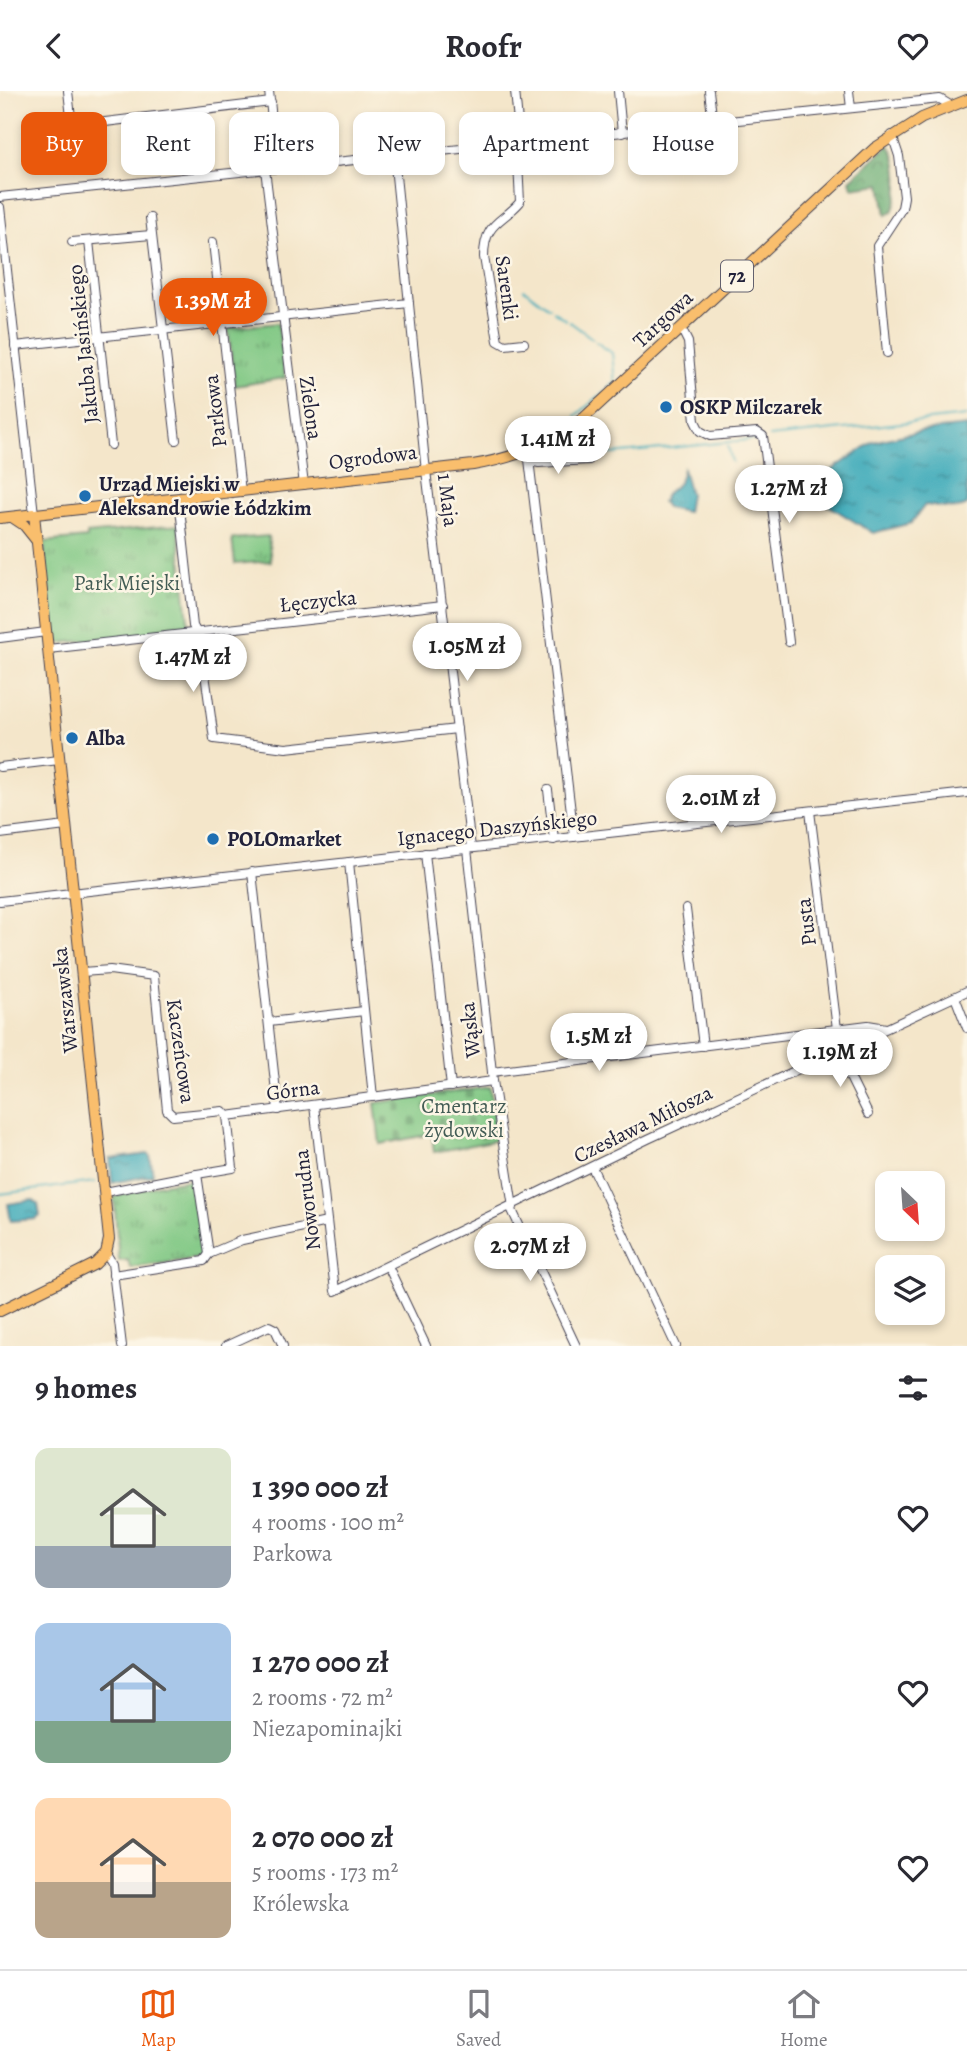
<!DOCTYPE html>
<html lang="en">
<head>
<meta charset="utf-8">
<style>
	body { margin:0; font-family:Alegreya,serif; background:#f2f2f3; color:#2b2b33; height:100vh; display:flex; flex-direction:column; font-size:26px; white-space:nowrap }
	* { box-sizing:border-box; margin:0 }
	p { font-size:23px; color:#7c7c81 }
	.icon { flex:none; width:38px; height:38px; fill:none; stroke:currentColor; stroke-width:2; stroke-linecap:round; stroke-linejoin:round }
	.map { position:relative; height:1255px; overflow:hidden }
	.side { display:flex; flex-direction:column; background:#fff; flex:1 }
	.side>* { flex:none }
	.guide { position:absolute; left:21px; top:21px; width:926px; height:63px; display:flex; gap:14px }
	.needle { width:46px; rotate:155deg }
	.controls { position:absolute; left:875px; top:1080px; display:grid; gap:14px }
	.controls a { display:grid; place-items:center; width:70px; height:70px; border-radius:14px; background:#fff; box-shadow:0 4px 10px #0003; font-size:35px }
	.price { position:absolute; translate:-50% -60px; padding:0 16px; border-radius:24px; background:#fff; color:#222; font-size:23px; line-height:46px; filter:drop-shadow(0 2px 4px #0008) }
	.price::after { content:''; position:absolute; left:50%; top:42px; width:21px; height:16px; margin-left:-10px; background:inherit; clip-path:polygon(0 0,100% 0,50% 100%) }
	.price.on { background:#ea580c; color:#fff }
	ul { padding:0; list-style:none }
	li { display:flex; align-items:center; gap:21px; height:175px; padding:0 35px }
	li span { display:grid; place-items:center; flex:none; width:196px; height:140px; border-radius:14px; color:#555 }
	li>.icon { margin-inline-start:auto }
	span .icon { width:84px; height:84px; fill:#fffc; stroke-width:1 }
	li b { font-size:30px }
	h2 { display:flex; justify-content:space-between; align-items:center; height:84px; padding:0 35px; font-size:30px }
	.chip { padding:0 24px; border-radius:14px; background:#fff; box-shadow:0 4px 10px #0003; font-size:24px; line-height:63px }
	.chip.on { background:#ea580c; color:#fff }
	header { display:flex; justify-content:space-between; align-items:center; height:91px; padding:0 35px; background:#fff; font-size:32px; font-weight:600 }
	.menu { display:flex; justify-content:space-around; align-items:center; height:98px; border-top:2px solid #e1e1e2; background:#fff; font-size:19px; color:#7c7c81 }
	.menu a { display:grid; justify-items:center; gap:4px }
	.menu .on { color:#ea580c }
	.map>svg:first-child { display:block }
</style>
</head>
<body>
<header><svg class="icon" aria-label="back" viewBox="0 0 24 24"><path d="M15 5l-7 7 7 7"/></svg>Roofr<svg class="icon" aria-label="heart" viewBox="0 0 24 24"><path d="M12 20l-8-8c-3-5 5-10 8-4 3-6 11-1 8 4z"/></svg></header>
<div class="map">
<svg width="967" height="1255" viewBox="0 0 967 1255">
	<defs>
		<pattern id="grass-tufts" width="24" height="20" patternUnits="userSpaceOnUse" patternTransform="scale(1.75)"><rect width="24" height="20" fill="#80c884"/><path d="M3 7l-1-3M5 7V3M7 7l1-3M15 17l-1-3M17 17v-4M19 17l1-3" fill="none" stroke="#68a26d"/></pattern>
		<pattern id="forest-crowns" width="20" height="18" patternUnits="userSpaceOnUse" patternTransform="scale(1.75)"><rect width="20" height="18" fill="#68ac72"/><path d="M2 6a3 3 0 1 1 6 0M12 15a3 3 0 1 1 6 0" fill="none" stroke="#558c5f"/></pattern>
		<pattern id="cemetery-stones" width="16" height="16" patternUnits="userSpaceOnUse" patternTransform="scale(1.75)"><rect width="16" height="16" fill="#80c884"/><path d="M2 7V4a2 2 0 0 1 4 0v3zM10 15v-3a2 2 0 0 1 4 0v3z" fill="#68a26d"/></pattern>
		<pattern id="water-ripples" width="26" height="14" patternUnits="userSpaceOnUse" patternTransform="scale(1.75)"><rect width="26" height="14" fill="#3caaba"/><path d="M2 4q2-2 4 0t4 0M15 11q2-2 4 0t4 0" fill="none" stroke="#328a98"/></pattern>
	</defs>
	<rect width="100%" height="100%" fill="#fcf5e5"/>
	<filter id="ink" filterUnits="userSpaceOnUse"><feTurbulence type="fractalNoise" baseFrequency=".0143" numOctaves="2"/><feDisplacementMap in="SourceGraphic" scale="14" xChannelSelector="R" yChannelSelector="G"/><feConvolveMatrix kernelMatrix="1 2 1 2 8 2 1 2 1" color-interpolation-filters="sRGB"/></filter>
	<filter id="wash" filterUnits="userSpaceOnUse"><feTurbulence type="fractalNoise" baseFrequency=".00686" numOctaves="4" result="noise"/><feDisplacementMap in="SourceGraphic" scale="28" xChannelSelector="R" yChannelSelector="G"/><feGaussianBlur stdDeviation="1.57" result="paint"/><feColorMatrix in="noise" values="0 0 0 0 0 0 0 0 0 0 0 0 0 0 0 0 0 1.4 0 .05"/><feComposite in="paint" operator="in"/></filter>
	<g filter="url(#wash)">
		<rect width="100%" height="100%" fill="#f4e6ca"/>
		<g fill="url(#grass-tufts)" stroke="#517560" stroke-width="2">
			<polygon points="278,232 285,287 235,295 228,237"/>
			<polygon points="178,434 189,539 51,553 44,451 87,447 87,443"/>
			<polygon points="268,445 271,470 235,473 232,448"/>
			<polygon points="190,1089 194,1095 204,1163 199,1167 130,1177 128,1169 119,1170 114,1106 161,1093"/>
		</g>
		<path fill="url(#forest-crowns)" stroke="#456756" stroke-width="2" d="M 889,54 C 901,72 901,102 892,121 L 886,124 L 881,93 L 852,97 L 850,89 Z"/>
		<polygon fill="url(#cemetery-stones)" stroke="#517560" stroke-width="2" points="490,996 498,1049 434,1061 432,1043 380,1053 375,1012"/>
		<g fill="url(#water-ripples)" stroke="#2f667a" stroke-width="2">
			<path d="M 967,335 L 967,414 C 953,421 940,415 925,414 L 911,432 L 873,442 L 820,409 L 822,386 L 873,351 L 921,340 Z"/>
			<polygon points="683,378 690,403 687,421 667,417 662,411 667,402 679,392"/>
			<polygon points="148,1063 150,1064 153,1084 112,1092 110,1068"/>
			<polygon points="32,1109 38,1113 40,1125 36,1128 11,1130 8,1113"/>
		</g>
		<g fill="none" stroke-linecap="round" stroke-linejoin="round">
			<g stroke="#3caaba" stroke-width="2">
				<polyline points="524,198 549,217"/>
				<polyline points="553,220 566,229"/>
				<polyline points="570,231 593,248"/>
				<polyline points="576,325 615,291 612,262 596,251"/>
				<polyline points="573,342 612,363 759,348"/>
				<polyline points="769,346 967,325"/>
				<polyline points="728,355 732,371"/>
				<polyline points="0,1103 95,1091"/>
			</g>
		</g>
	</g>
	<g filter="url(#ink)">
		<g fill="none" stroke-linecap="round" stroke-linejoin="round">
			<defs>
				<g id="minor">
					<polyline points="68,0 72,35 271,11"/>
					<polyline points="269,0 277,77"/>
					<polyline points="515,0 520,52"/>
					<polyline points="618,0 622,42"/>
					<polyline points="709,0 713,32"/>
					<polyline points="849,0 851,17"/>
					<polyline points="48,41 72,35"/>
					<path d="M 517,52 L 520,111 C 502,132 484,131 484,166 L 498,250 L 505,254 L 524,252"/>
					<polyline points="394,65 425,371 471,757"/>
					<polyline points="265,78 304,394"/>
					<polyline points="0,106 940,8 950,14"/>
					<polyline points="0,116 34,423"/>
					<polyline points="150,127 176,349"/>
					<polyline points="89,150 111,354"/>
					<polyline points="72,151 151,144"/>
					<polyline points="213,151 241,401"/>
					<polyline points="681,237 688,251 695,330 700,340 710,345 757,341 763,345 789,551"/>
					<polyline points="15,255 409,212"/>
					<polyline points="887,262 877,155 902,117 904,106 899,65 892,44"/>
					<polyline points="528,360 574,746"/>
					<polyline points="530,370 539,372 589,369"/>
					<polyline points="179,408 193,535 200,547 214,648 286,657 457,638"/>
					<polyline points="0,547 46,541"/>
					<polyline points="48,558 443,514"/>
					<polyline points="0,676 59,669"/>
					<polyline points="548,699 554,749"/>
					<polyline points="810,720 837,938"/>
					<polyline points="0,743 66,735"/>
					<polyline points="467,758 493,990 513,1116"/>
					<polyline points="425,762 451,996"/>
					<polyline points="349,771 373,1006"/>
					<polyline points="252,781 278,1019"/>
					<polyline points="0,810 967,702"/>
					<polyline points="686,818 703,955"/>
					<polyline points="82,881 110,879 154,885 167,1019 173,1025 223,1020 227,1025"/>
					<polyline points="955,906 967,937"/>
					<polyline points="269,931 364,920"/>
					<polyline points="837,960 868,1023"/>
					<polyline points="492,981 868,934 886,937"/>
					<polyline points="314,1014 335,1200 648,1048 967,900"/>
					<polyline points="227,1025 493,990"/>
					<polyline points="593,1078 676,1255"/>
					<polyline points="197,1083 233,1077 227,1025"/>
					<polyline points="105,1101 197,1083 209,1163 204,1170 113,1184"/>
					<polyline points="511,1117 576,1255"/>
					<polyline points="106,1162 112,1172 122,1255"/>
					<polyline points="209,1163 242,1149 327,1131"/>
					<polyline points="388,1175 426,1255"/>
					<polyline points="226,1255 269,1235 275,1238 283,1255"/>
				</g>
				<g id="major">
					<polyline points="12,426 24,434 36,449"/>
					<path d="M 0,427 L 473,374 C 515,367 550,353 585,326 L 875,57 L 922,27 L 967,9"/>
					<polyline points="0,1220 95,1173 106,1162 109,1148 34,423"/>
				</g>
			</defs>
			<use href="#minor" stroke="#423f50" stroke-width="10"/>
			<use href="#major" stroke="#423f50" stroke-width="12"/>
			<use href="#minor" stroke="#fff" stroke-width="8"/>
			<use href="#major" stroke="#f9be6d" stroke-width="10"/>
		</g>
	</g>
	<g fill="#1f6fb2" stroke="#fcf5e5" stroke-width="2.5">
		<circle cx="666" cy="316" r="7"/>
		<circle cx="85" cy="405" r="7"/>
		<circle cx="72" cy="647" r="7"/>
		<circle cx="213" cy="748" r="7"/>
	</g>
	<g text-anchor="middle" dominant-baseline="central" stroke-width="5" stroke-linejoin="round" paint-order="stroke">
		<rect fill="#fcf5e5" stroke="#63616e" stroke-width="2" x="721" y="169.5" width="32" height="31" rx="5"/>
		<g font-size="19" font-weight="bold" fill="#22223b">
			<text x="737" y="185">72</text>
		</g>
		<g font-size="21" fill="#22223b" stroke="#fcf5e5">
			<text transform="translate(507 197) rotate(82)">Sarenki</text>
			<text transform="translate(663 228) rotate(-43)">Targowa</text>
			<text transform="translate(83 253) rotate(-96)">Jakuba Jasińskiego</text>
			<text transform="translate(311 317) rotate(82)">Zielona</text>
			<text transform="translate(215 320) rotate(-97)">Parkowa</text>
			<text transform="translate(373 366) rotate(-7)">Ogrodowa</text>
			<text transform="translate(448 409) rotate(83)">1 Maja</text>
			<text transform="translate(318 510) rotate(-6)">Łęczycka</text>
			<text transform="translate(497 737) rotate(-6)">Ignacego Daszyńskiego</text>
			<text transform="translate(806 831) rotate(-97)">Pusta</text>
			<text transform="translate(65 909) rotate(-96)">Warszawska</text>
			<text transform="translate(470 939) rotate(-96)">Wąska</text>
			<text transform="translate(181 960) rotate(82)">Kaczeńcowa</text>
			<text transform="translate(293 999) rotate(-7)">Górna</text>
			<text transform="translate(643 1033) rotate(-26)">Czesława Miłosza</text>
			<text transform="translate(307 1109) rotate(-97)">Noworudna</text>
		</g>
		<g font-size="21" font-weight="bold" fill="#22223b" stroke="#fcf5e5" text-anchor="start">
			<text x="680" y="316">OSKP Milczarek</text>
			<text x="99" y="393">Urząd Miejski w<tspan x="99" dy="24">Aleksandrowie Łódzkim</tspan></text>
			<text x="86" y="647">Alba</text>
			<text x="227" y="748">POLOmarket</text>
		</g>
		<g font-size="21" fill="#435c55" stroke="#fcf5e5">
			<text x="127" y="492">Park Miejski</text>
			<text x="464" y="1015">Cmentarz<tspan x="464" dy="24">żydowski</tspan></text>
		</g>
	</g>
</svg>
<div class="controls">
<a><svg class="needle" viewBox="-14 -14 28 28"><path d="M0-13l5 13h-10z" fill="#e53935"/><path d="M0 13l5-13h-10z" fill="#7c7c81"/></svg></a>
<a><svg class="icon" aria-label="layers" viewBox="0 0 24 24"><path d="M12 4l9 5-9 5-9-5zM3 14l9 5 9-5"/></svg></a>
</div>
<b class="price on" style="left:213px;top:247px">1.39M zł</b>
<b class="price" style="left:558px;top:385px">1.41M zł</b>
<b class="price" style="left:789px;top:434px">1.27M zł</b>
<b class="price" style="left:467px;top:592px">1.05M zł</b>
<b class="price" style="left:193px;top:603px">1.47M zł</b>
<b class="price" style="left:721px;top:744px">2.01M zł</b>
<b class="price" style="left:599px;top:982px">1.5M zł</b>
<b class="price" style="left:840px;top:998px">1.19M zł</b>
<b class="price" style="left:530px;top:1192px">2.07M zł</b>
<div class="guide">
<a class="chip on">Buy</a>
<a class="chip">Rent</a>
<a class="chip">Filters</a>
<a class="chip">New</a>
<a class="chip">Apartment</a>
<a class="chip">House</a>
</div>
</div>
<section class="side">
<h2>9 homes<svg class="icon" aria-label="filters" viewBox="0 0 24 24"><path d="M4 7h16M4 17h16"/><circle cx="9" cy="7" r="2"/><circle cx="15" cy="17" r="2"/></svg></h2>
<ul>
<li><span style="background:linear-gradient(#dfe7d0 70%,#9aa5b1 0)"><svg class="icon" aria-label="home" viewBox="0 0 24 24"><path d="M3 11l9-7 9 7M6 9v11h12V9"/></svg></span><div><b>1 390 000 zł</b><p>4 rooms · 100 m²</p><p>Parkowa</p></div><svg class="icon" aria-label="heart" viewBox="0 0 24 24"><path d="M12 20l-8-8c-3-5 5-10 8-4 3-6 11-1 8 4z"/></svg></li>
<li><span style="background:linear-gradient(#a9c7e8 70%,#7fa58c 0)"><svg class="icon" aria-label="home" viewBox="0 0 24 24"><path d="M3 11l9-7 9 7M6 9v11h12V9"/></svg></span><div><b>1 270 000 zł</b><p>2 rooms · 72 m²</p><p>Niezapominajki</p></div><svg class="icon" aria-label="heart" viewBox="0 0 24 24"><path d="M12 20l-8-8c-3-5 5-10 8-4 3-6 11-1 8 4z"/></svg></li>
<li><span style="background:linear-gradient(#ffd9b3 60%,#b9a48a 0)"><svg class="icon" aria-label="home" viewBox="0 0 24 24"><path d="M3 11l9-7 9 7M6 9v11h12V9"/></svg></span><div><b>2 070 000 zł</b><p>5 rooms · 173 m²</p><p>Królewska</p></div><svg class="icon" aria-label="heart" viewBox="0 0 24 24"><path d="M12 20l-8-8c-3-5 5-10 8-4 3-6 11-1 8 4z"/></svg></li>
</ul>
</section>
<nav class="menu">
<a class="on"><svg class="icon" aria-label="map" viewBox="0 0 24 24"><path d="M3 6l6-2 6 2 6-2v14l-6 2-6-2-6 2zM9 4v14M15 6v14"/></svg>Map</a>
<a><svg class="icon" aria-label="saved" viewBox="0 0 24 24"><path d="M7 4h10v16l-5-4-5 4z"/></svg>Saved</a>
<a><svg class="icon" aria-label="home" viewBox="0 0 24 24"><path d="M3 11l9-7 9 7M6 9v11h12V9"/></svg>Home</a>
</nav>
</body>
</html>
